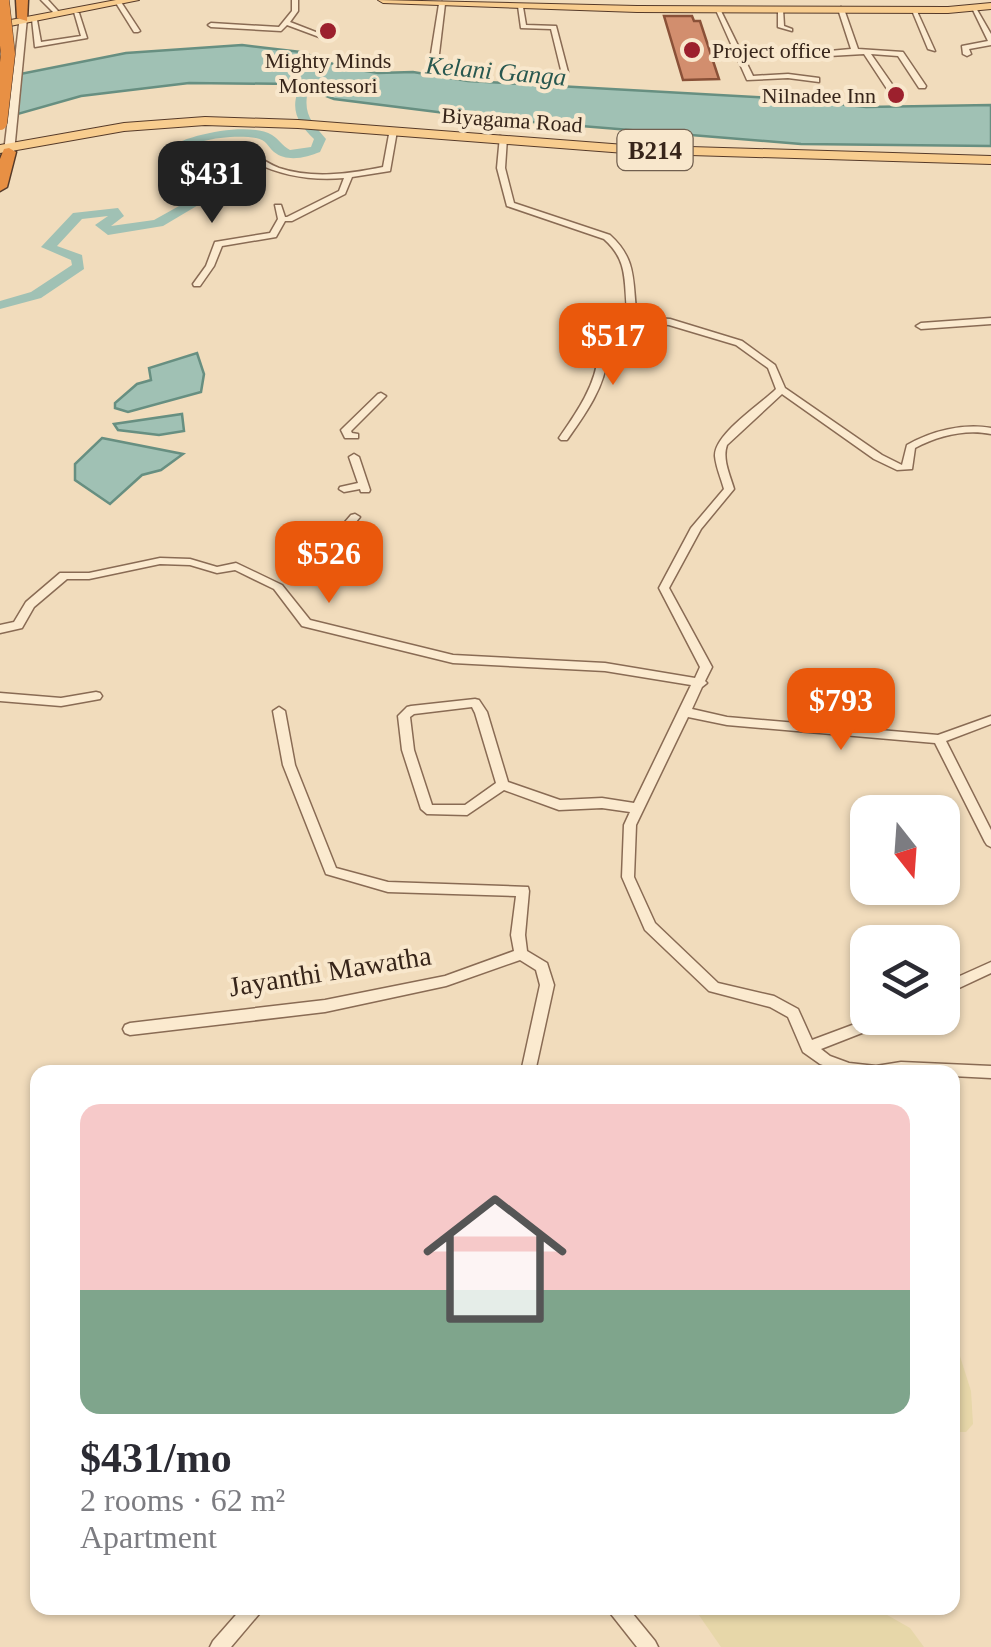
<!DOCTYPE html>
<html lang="en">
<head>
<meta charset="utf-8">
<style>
	body { margin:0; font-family:Georgia,serif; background:#f7f7f7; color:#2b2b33; height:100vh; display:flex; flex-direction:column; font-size:38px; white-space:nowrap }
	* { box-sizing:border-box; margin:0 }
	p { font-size:32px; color:#7c7c81 }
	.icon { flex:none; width:55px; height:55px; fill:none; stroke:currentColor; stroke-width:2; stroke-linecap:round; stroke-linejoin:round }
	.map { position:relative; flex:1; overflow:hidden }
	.details { position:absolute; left:30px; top:1065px; width:930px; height:550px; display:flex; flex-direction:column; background:#fff; border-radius:20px; box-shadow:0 2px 8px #0004 }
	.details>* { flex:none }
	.needle { width:65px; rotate:163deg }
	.fabs { position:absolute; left:850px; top:795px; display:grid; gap:20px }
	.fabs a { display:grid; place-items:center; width:110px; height:110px; border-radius:20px; background:#fff; box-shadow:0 2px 8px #0004; font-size:50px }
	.price { position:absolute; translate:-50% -85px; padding:0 22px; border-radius:20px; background:#ea580c; color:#fff; font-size:32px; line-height:65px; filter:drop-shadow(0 2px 5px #0008) }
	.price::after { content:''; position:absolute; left:50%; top:60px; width:30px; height:22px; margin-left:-15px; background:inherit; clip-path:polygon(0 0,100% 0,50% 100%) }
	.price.on { background:#222; color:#fff }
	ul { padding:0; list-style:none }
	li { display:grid; align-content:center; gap:20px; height:530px; padding:0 50px }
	li span { display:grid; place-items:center; height:310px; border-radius:20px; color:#555 }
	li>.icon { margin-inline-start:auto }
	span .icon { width:180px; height:180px; fill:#fffc; stroke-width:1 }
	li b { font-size:42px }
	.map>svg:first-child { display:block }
</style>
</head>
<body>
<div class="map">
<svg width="991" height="1647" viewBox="0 0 991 1647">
	<rect width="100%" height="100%" fill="#f1dcbc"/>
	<g fill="#e7d7a9">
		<polygon points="952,1331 971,1391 973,1424 966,1432 953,1432"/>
		<polygon points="694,1608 875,1608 910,1628 924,1647 721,1647"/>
	</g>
	<g fill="#a0c1b4" stroke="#678f81" stroke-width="2.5">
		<polygon points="242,45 301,52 341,67 378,73 413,72 468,81 792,99 866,107 991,105 991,146 801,144 485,118 334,99 295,84 189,83 81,96 0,119 0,78 126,53"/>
		<polygon points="197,353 204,374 201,392 128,412 115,408 115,403 137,384 151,380 149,368"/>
		<polygon points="182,414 184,431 159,435 118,430 114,424"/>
		<polygon points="102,438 183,454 161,470 142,475 110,504 75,480 75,464"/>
	</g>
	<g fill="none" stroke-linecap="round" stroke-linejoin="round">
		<path fill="#a0c1b4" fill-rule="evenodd" d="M 323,74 L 333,76 L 320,86 L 318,94 L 307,96 C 304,116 314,125 326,139 L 320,152 C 307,157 288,163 274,152 C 267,146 267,140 256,138 C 234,134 187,139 174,157 L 236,170 L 247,176 L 163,226 L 108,235 L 95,225 L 108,216 L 82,219 L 57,246 L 82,255 L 84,269 L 41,298 L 0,309 L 0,301 L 31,292 L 72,265 L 71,260 L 41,247 L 73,213 L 118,208 L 124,216 L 111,226 L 154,220 L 231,177 L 163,162 L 163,151 C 183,135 248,121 272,135 C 279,139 282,146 290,150 L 311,147 L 314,139 C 300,125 290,112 298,91 L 308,89 L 310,82 Z"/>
	</g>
	<polygon fill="#d28e6e" stroke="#8a5138" stroke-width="2.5" points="664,16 692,16 694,21 700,21 719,79 683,80"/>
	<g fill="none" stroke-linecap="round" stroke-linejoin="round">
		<defs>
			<g id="minor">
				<polygon points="41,0 48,0 58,11 58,13 54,13"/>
				<polygon points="292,0 298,0 298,11 290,22 326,36 326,38 322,38 287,25 281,31 211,27 208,25 211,23 279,27 292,11"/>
				<polygon points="117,2 121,2 140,31 138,32 134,32 116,3"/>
				<polygon points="442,2 445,4 439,54 435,56 431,54 439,4"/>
				<polygon points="518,6 523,7 526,25 556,26 568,72 561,70 551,29 521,28"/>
				<polygon points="841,7 844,9 858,49 903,52 926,86 925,88 919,88 898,56 871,54 894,87 890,89 887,89 864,54 794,58 793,56 797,54 851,49 838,9"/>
				<polygon points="715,8 720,9 753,76 788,74 819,78 819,82 788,78 747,80"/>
				<polygon points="778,8 783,9 784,26 792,29 792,31 778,27"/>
				<polygon points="911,8 916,9 935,51 928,49"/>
				<polygon points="972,8 976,8 991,34 991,45 969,49 971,54 967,56 963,54 962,46 988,41"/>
				<polygon points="74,12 79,13 87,38 35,47 32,19 37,20 41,42 81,36"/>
				<path d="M 390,129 L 397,131 L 390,171 L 352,177 L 345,194 L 292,221 L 285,221 L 276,237 L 222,246 L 214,266 L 200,286 L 194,286 L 193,284 L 206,266 L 215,242 L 270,233 L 278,219 L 275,205 L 281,205 L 285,217 L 287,217 L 339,191 L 344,178 C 307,181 274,175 242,155 L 242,151 C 255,153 266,163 279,168 C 312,179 349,174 383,167 Z"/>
				<path d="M 500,136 L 507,138 L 505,168 L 514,203 L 610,235 C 638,260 632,283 637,317 L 670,319 L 742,341 L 775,365 L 785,388 L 882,455 L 902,465 L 907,445 C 931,431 963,423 991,428 L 991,434 C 965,429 938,436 915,448 L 912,469 L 897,470 L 874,459 L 782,394 L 727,445 C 722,459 730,475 734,489 L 701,529 L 669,588 L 712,667 L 705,681 L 707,683 L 702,687 L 692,709 L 727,717 L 938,735 L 991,716 L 991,724 L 946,741 L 991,830 L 991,847 L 987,845 L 985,842 L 935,743 L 727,725 L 688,717 L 636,825 L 634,877 L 655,923 L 718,983 L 774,996 L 798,1009 L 812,1040 L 871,1018 L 892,1018 L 890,1022 L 821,1049 L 830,1056 L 849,1063 L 876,1066 L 901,1062 L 991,1066 L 991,1078 L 952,1076 L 952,1072 L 842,1072 L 820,1064 L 803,1052 L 788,1017 L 770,1007 L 709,991 L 645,930 L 622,877 L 624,825 L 630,812 L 602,808 L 559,810 L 504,790 L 467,815 L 427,814 L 421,809 L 402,750 L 398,716 L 407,707 L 411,706 L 475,699 L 479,700 L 487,712 L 508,782 L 560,800 L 602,798 L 634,803 L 691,685 L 605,671 L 453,663 L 306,627 L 302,626 L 274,589 L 235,570 L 217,573 L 190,565 L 160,564 L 89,579 L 67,579 L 34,607 L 22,628 L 0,633 L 0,625 L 14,622 L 26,602 L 60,573 L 89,573 L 160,558 L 190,559 L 217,567 L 236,563 L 282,585 L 310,620 L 453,655 L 605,663 L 695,678 L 700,667 L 659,588 L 691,528 L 724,489 C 721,478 716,467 715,456 C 714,434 761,404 776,389 L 768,368 L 736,345 L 669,325 L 630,321 L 628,317 L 605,330 C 605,339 607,347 607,356 C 606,386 584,416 567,440 L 561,440 L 559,438 C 575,415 597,384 598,354 C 598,346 596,338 596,329 L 627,310 C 624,281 628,260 604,239 L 507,206 L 497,168 ZM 472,707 L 475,713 L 496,783 L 465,805 L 432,805 L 414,750 L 410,717 L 414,714 Z"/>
				<polygon points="991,318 991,324 921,329 916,326 921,323"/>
				<polygon points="381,393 386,396 351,431 352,433 358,434 358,438 345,438 341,430 343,428 378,394"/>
				<polygon points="354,454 359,457 370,490 369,492 361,492 360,489 344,492 339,489 340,487 358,483 349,457"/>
				<polygon points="355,514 360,517 355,523 356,538 351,541 346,538 345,522 351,515"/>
				<polygon points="96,692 100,693 102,696 100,699 61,706 0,701 0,693 61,698"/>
				<polygon points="279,707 285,711 295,765 336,868 388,882 528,887 529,891 525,935 527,951 547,963 554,985 535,1072 521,1072 540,985 536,970 520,960 446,986 325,1012 130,1035 125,1033 123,1029 125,1025 130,1023 325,1000 445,976 514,951 511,935 516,896 388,892 326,874 283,765 273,711"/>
				<polygon points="991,962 991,973 942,996 942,984"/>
				<polygon points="242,1608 262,1608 259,1614 231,1647 210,1647 213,1641"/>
				<polygon points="608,1608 628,1608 655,1641 658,1647 637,1647 611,1614"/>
			</g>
			<polygon id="tertiary" points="20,16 27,18 14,152 9,155 4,152"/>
			<g id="primary">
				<polygon points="116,0 139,0 0,28 0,22"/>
				<polygon points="378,0 637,6 948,7 991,3 991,9 948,13 637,12 383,3"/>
				<polygon points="205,117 298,120 625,145 991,156 991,164 625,153 298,128 205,125 124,131 0,153 0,145 124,123"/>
			</g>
			<g id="motorway">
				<polygon points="16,0 28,0 27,21 17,18"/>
				<polygon points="9,148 16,152 7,187 0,191 0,159 4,149"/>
			</g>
		</defs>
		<use href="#minor" stroke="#896b54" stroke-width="3"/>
		<use href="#tertiary" stroke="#896b54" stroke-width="3"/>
		<use href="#primary" stroke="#563a29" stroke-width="2"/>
		<use href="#motorway" stroke="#563a29" stroke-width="3"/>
		<use href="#minor" fill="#fbeacf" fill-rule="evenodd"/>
		<use href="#tertiary" fill="#fbeacf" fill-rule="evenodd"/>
		<use href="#primary" fill="#f8cd8f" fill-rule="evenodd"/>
		<use href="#motorway" fill="#e89044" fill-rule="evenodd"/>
		<defs>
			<polyline id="motorway-bridge" points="0,123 8,54 2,0"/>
		</defs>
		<use href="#motorway-bridge" stroke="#563a29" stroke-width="15" stroke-linecap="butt"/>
		<use href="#motorway-bridge" stroke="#e89044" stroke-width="14"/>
	</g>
	<g fill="#9c202d" stroke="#f8e7cc" stroke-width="4">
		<circle cx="328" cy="31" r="10"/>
		<circle cx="692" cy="50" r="10"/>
		<circle cx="896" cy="95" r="10"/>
	</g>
	<g text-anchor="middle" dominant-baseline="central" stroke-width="8" stroke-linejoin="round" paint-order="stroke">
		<g font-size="22" fill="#37251a" stroke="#f8e7cc" text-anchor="start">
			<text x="712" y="50">Project office</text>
			<text x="328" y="60" text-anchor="middle">Mighty Minds<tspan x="328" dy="25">Montessori</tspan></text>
			<text x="876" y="95" text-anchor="end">Nilnadee Inn</text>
		</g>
		<g font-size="22" fill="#37251a" stroke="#f8e7cc">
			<text transform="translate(512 120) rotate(4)">Biyagama Road</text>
		</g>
		<g font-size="25" font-style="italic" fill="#285850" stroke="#f8e7cc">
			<text transform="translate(496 71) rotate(5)">Kelani Ganga</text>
		</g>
		<rect fill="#f8e7cc" stroke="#715f4f" stroke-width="2.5" x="617.5" y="130" width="75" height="40" rx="8"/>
		<g font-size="25" font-weight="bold" fill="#37251a">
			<text x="655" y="150">B214</text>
		</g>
		<g font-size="28" fill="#37251a" stroke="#f8e7cc">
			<text transform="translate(330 971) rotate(-9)">Jayanthi Mawatha</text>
		</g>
	</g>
</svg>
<div class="fabs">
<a><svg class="needle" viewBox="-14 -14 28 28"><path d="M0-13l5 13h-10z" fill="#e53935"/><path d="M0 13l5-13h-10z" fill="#7c7c81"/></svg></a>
<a><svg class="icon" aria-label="layers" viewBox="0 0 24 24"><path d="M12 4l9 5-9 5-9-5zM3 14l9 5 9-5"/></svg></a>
</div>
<b class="price on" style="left:212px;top:226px">$431</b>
<b class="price" style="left:613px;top:388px">$517</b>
<b class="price" style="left:329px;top:606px">$526</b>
<b class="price" style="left:841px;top:753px">$793</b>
<section class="details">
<ul>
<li><span style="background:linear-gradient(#f6c9c9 60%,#7fa58c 0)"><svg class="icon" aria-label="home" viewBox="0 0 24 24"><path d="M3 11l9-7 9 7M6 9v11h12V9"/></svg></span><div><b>$431/mo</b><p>2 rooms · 62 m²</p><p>Apartment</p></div></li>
</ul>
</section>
</div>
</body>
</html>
